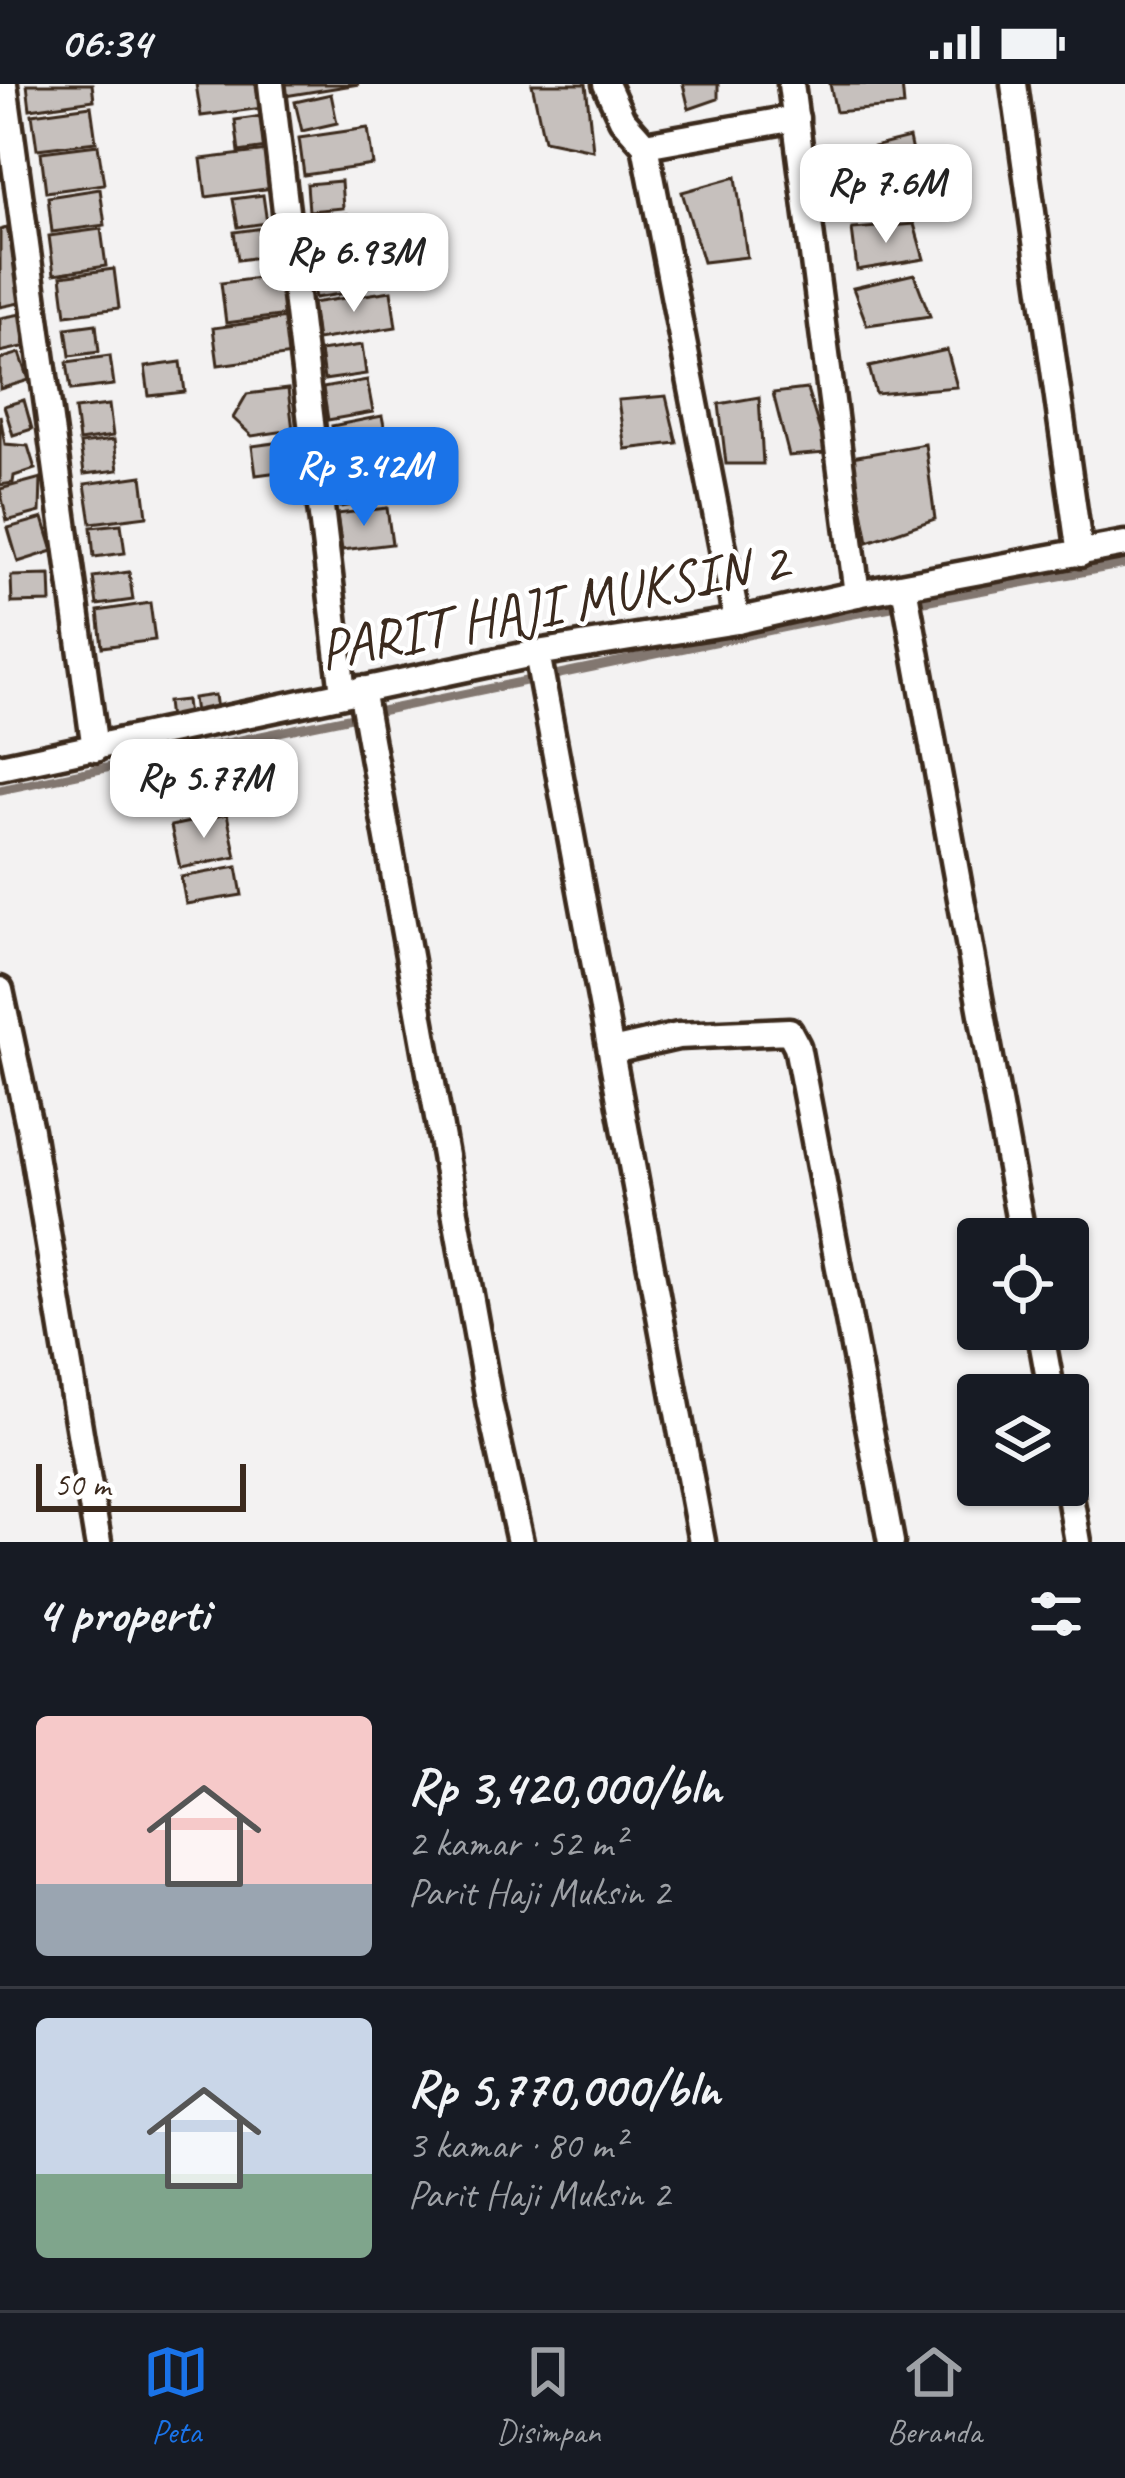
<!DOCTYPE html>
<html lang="id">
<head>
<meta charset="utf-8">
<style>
	body { margin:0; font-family:Caveat,sans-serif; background:#242831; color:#f1f3f6; height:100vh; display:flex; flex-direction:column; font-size:45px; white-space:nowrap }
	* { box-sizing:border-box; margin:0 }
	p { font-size:39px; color:#9ea1a6 }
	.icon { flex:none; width:66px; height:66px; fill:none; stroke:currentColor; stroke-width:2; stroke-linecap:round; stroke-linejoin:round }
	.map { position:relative; height:1458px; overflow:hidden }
	.side { display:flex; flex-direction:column; background:#171b24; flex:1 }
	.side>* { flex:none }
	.tools { position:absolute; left:957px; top:1134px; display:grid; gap:24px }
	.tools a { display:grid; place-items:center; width:132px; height:132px; border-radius:12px; background:#171b24; box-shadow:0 3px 9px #0004; font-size:60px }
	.scale { position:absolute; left:36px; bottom:30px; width:210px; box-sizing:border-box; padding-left:12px; border:6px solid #3b2a1e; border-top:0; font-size:33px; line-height:42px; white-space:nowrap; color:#3b2a1e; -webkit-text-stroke:9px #fff; paint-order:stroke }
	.price { position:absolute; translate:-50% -102px; padding:0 27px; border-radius:24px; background:#fff; color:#222; font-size:39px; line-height:78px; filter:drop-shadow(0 3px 6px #0008) }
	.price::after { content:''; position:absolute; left:50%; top:72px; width:36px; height:27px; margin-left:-18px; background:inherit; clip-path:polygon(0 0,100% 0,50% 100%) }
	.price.on { background:#1a73e8; color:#fff }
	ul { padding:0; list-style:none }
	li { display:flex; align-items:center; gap:36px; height:300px; padding:0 36px }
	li+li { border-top:3px solid #363941 }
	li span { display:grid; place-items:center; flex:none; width:336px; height:240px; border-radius:12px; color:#555 }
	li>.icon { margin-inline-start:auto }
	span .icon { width:144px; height:144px; fill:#fffc; stroke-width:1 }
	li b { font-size:51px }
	h2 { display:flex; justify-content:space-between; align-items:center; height:144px; padding:0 36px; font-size:51px }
	.status { display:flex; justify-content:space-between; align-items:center; height:84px; padding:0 60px; background:#171b24; direction:ltr }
	.status svg { height:33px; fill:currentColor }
	.menu { display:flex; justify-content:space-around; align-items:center; height:168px; border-top:3px solid #363941; background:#171b24; font-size:33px; color:#9ea1a6 }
	.menu a { display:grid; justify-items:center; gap:6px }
	.menu .on { color:#1a73e8 }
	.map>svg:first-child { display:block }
</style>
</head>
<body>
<div class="status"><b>06:34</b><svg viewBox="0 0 49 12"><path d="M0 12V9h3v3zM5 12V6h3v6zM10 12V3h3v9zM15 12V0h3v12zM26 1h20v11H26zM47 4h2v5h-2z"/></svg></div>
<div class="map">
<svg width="1125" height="1458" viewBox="0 0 1125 1458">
	<rect width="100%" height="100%" fill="#f3f2f2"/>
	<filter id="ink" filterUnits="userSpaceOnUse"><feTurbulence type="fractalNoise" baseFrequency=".00833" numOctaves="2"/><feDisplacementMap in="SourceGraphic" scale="24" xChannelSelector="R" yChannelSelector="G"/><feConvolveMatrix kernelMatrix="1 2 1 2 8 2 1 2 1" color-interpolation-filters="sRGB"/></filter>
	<g filter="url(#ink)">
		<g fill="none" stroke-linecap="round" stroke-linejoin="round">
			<polyline stroke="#827770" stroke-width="9" points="0,706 810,538 1125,480"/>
		</g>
		<g fill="#c6c0bd" stroke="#3b2a1e" stroke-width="3">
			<polygon points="27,0 92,0 94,16 30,25"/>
			<polygon points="196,0 260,0 263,24 201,32"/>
			<polygon points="283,0 359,0 285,12"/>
			<polygon points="532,0 586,0 593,66 544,56"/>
			<polygon points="683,0 718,0 718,15 689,25"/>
			<polygon points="830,0 902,0 904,22 836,28"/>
			<polygon points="331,10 337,39 302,47 295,18"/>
			<polygon points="91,22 96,58 37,65 32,30"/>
			<polygon points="269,31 273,63 239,68 235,36"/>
			<polygon points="368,44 373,81 304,91 299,54"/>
			<polygon points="909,54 919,102 851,107 837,72"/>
			<polygon points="98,61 104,100 46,108 41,68"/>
			<polygon points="276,66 281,103 206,113 201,75"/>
			<polygon points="736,93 747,173 703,178 682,108"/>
			<polygon points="341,97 343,124 309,127 307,100"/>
			<polygon points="100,105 105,141 52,148 48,113"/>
			<polygon points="263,111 267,139 238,143 233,115"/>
			<polygon points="347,130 351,160 315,164 312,134"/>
			<polygon points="914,140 924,175 857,186 852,145"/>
			<polygon points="271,143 274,171 238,176 234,148"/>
			<polygon points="7,144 24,218 0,223 0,146"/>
			<polygon points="101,145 106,182 54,190 49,152"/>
			<polygon points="352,174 358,207 315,214 309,182"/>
			<polygon points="114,185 119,224 66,231 61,192"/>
			<polygon points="914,190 930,232 867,241 853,204"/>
			<polygon points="282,191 287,231 226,239 221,199"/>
			<polygon points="391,207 396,243 317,256 312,219"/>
			<polygon points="21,230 27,262 0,268 0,234"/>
			<polygon points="287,234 292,271 218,281 213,244"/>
			<polygon points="96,240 99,268 70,272 66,244"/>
			<polygon points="362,261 366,290 324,296 320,267"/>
			<polygon points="947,266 957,303 876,310 869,283"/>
			<polygon points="20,269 29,296 0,305 0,275"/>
			<polygon points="110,272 114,301 71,306 67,278"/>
			<polygon points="181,278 185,308 149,312 145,283"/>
			<polygon points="367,296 373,328 328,336 323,304"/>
			<polygon points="288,305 293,346 252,352 233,334 247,310"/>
			<polygon points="807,305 827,369 789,372 773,309"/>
			<polygon points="666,312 677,359 625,365 618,316"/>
			<polygon points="759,313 763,380 726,380 719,320"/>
			<polygon points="24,316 32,345 13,351 4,322"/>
			<polygon points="109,321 113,352 79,357 75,325"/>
			<polygon points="0,331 5,360 28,362 35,385 14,392 13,399 0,401"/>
			<polygon points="382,332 390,371 340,381 332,342"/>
			<polygon points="114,356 118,386 84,390 80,360"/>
			<polygon points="297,356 301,385 256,391 252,362"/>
			<polygon points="925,360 935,435 868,458 852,373"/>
			<polygon points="389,381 395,414 340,423 334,391"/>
			<polygon points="142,392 147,432 91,439 85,400"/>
			<polygon points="41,394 40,428 7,437 0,405"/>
			<polygon points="387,424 392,460 342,466 337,430"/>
			<polygon points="43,434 53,467 18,478 8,444"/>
			<polygon points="121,440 125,469 94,473 91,443"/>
			<polygon points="129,488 133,516 97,521 93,493"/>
			<polygon points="50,491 51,518 12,519 11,492"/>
			<polygon points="150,519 155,556 102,563 98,527"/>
			<polygon points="215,611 218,634 196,637 193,614"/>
			<polygon points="186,616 189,642 170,644 167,618"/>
			<polygon points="161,682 184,685 196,724 176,730"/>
			<polygon points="202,682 235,684 242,722 210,728"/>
			<polygon points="227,730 236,773 180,784 171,742"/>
			<polygon points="237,783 242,811 186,820 181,793"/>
		</g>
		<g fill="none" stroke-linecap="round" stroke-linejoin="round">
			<defs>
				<g id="street">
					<polyline points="4,0 95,665"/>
					<polyline points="271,0 343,609"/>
					<polyline points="606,0 622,35 645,61 737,537"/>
					<polyline points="791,0 857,510"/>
					<polyline points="1014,0 1080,470"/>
					<polyline points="645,61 796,34"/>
					<polyline points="904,502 1023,1155"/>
					<polyline points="537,569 702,1458"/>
					<polyline points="361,605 490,1322 520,1458"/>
					<polyline points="0,683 537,569 737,537 857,510 1125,460"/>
					<polyline points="0,906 30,1046 98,1458"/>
					<polyline points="612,967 678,952 789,947 797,962 891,1458"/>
					<polyline points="1040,1245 1052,1311"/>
					<polyline points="1068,1401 1078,1458"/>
				</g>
			</defs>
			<use href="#street" stroke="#3b2a1e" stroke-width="33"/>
			<use href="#street" stroke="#fff" stroke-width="24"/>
		</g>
	</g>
	<g text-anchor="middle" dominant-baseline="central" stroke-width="9" stroke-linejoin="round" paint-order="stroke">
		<g font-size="57" fill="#3b2a1e" stroke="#fff">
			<text transform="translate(553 521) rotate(-11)">PARIT HAJI MUKSIN 2</text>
		</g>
	</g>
</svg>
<div class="tools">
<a><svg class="icon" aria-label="locate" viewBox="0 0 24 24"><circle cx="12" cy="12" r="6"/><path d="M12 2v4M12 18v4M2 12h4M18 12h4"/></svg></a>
<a><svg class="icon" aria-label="layers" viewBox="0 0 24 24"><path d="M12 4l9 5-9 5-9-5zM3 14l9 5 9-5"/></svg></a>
</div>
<div class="scale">50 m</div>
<b class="price" style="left:886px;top:162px">Rp 7.6M</b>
<b class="price" style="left:354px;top:231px">Rp 6.93M</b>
<b class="price on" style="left:364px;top:445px">Rp 3.42M</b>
<b class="price" style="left:204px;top:757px">Rp 5.77M</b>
</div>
<section class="side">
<h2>4 properti<svg class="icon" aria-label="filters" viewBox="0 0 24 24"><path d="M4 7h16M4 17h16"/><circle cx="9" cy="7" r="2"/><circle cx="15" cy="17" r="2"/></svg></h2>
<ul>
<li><span style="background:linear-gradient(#f6c9c9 70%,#9aa5b1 0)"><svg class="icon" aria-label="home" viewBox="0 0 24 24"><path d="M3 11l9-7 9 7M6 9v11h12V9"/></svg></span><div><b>Rp 3,420,000/bln</b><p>2 kamar · 52 m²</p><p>Parit Haji Muksin 2</p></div></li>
<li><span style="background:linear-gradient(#c9d6e8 65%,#7fa58c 0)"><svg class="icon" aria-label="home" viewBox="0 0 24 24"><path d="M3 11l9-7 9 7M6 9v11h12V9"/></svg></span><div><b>Rp 5,770,000/bln</b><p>3 kamar · 80 m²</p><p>Parit Haji Muksin 2</p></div></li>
</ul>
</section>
<nav class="menu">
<a class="on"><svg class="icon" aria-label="map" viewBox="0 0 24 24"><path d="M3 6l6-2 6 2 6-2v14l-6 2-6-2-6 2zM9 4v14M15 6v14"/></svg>Peta</a>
<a><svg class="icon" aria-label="saved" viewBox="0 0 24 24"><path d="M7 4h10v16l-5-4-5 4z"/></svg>Disimpan</a>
<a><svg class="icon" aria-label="home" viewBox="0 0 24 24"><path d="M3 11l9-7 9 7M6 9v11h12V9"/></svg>Beranda</a>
</nav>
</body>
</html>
